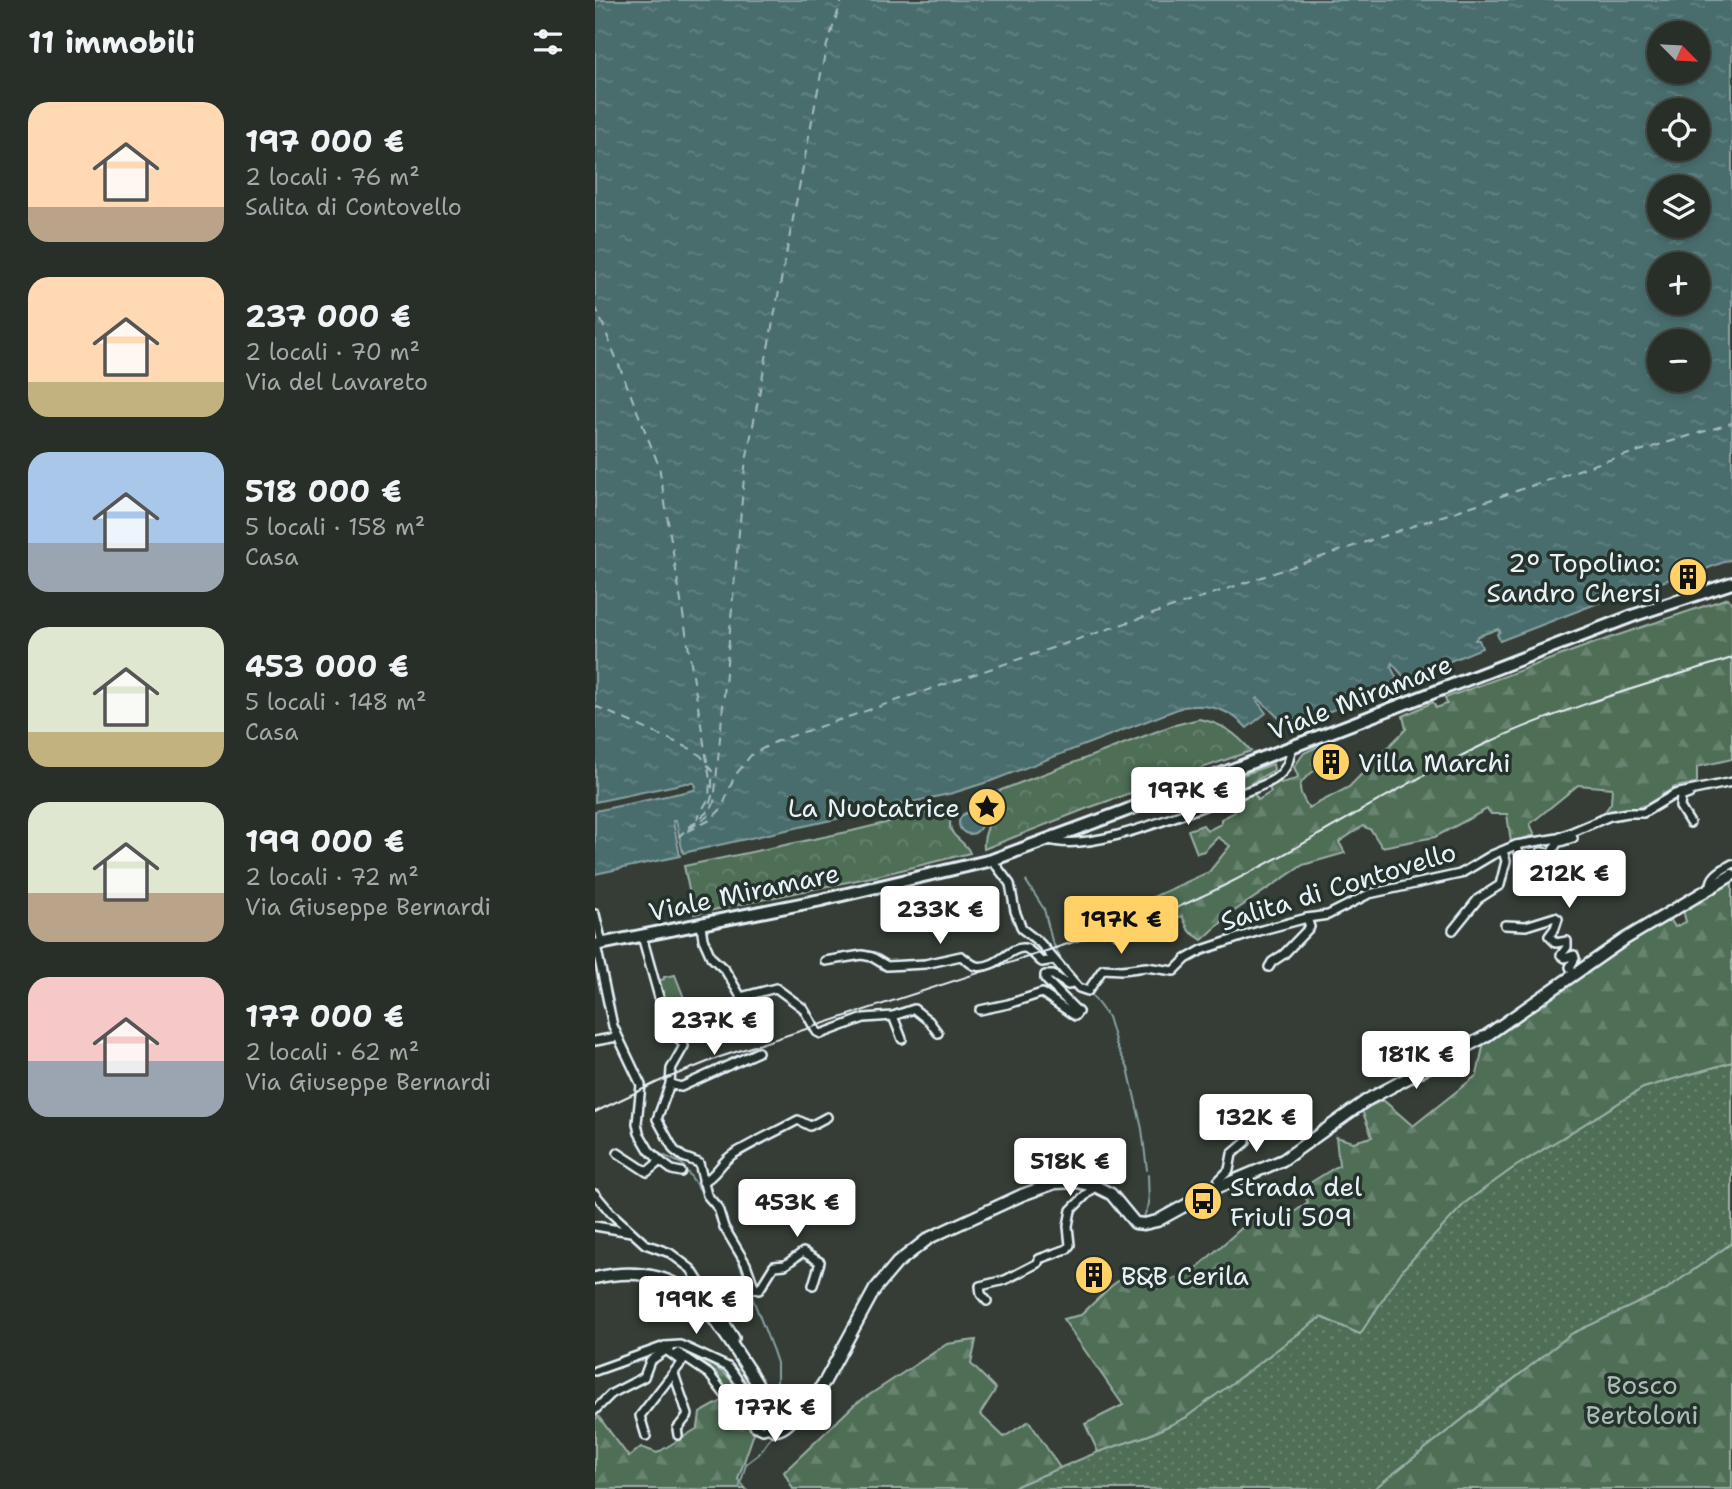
<!DOCTYPE html>
<html lang="it">
<head>
<meta charset="utf-8">
<style>
	body { margin:0; font-family:"Shantell Sans",sans-serif; background:#303630; color:#f1f3f6; height:100vh; display:flex; flex-direction:column; font-size:26px; white-space:nowrap }
	* { box-sizing:border-box; margin:0 }
	p { font-size:23px; color:#a5a8a8 }
	.icon { flex:none; width:38px; height:38px; fill:none; stroke:currentColor; stroke-width:2; stroke-linecap:round; stroke-linejoin:round }
	.map { position:relative; flex:1; overflow:hidden }
	.drawer { display:flex; flex-direction:column; background:#282e28; width:595px }
	.drawer>* { flex:none }
	.needle { width:46px; rotate:114deg }
	.tools { position:absolute; left:1052px; top:21px; display:grid; gap:14px }
	.tools a { display:grid; place-items:center; width:63px; height:63px; border-radius:50%; background:#282e28; box-shadow:0 4px 10px #0003,0 0 0 2px #444a45; font-size:35px }
	.price { position:absolute; translate:-50% -60px; padding:0 16px; border-radius:7px; background:#fff; color:#222; font-size:23px; line-height:46px; filter:drop-shadow(0 2px 4px #0008) }
	.price::after { content:''; position:absolute; left:50%; top:42px; width:21px; height:16px; margin-left:-10px; background:inherit; clip-path:polygon(0 0,100% 0,50% 100%) }
	.price.active { background:#ffd166; color:#111 }
	ul { padding:0; list-style:none }
	li { display:flex; align-items:center; gap:21px; height:175px; padding:0 28px }
	li span { display:grid; place-items:center; flex:none; width:196px; height:140px; border-radius:21px; color:#555 }
	li>.icon { margin-inline-start:auto }
	span .icon { width:84px; height:84px; fill:#fffc; stroke-width:1 }
	li b { font-size:30px }
	h2 { display:flex; justify-content:space-between; align-items:center; height:84px; padding:0 28px; font-size:30px }
	main { display:flex; flex:1; min-height:0 }
	.map>svg:first-child { display:block }
</style>
</head>
<body>
<main>
<section class="drawer">
<h2>11 immobili<svg class="icon" aria-label="filters" viewBox="0 0 24 24"><path d="M4 7h16M4 17h16"/><circle cx="9" cy="7" r="2"/><circle cx="15" cy="17" r="2"/></svg></h2>
<ul>
<li><span style="background:linear-gradient(#ffd9b3 75%,#b9a48a 0)"><svg class="icon" aria-label="home" viewBox="0 0 24 24"><path d="M3 11l9-7 9 7M6 9v11h12V9"/></svg></span><div><b>197 000 €</b><p>2 locali · 76 m²</p><p>Salita di Contovello</p></div></li>
<li><span style="background:linear-gradient(#ffd9b3 75%,#c2b280 0)"><svg class="icon" aria-label="home" viewBox="0 0 24 24"><path d="M3 11l9-7 9 7M6 9v11h12V9"/></svg></span><div><b>237 000 €</b><p>2 locali · 70 m²</p><p>Via del Lavareto</p></div></li>
<li><span style="background:linear-gradient(#a9c7e8 65%,#9aa5b1 0)"><svg class="icon" aria-label="home" viewBox="0 0 24 24"><path d="M3 11l9-7 9 7M6 9v11h12V9"/></svg></span><div><b>518 000 €</b><p>5 locali · 158 m²</p><p>Casa</p></div></li>
<li><span style="background:linear-gradient(#dfe7d0 75%,#c2b280 0)"><svg class="icon" aria-label="home" viewBox="0 0 24 24"><path d="M3 11l9-7 9 7M6 9v11h12V9"/></svg></span><div><b>453 000 €</b><p>5 locali · 148 m²</p><p>Casa</p></div></li>
<li><span style="background:linear-gradient(#dfe7d0 65%,#b9a48a 0)"><svg class="icon" aria-label="home" viewBox="0 0 24 24"><path d="M3 11l9-7 9 7M6 9v11h12V9"/></svg></span><div><b>199 000 €</b><p>2 locali · 72 m²</p><p>Via Giuseppe Bernardi</p></div></li>
<li><span style="background:linear-gradient(#f6c9c9 60%,#9aa5b1 0)"><svg class="icon" aria-label="home" viewBox="0 0 24 24"><path d="M3 11l9-7 9 7M6 9v11h12V9"/></svg></span><div><b>177 000 €</b><p>2 locali · 62 m²</p><p>Via Giuseppe Bernardi</p></div></li>
</ul>
</section>
<div class="map">
<svg width="1137" height="1489" viewBox="0 0 1137 1489">
	<defs>
		<pattern id="grass-dots" width="8" height="8" patternUnits="userSpaceOnUse" patternTransform="scale(1.75)"><rect width="8" height="8" fill="#4f6e57"/><path d="M2 2h.1M6 6h.1" fill="none" stroke="#688370" stroke-width="1.8" stroke-linecap="round"/></pattern>
		<pattern id="forest-firs" width="22" height="20" patternUnits="userSpaceOnUse" patternTransform="scale(1.75)"><rect width="22" height="20" fill="#4f6e57"/><path d="M5 1l3.5 6h-7zM16 11l3.5 6h-7z" fill="#688370"/></pattern>
		<pattern id="park-crowns" width="20" height="18" patternUnits="userSpaceOnUse" patternTransform="scale(1.75)"><rect width="20" height="18" fill="#4f6e57"/><path d="M2 6a3 3 0 1 1 6 0M12 15a3 3 0 1 1 6 0" fill="none" stroke="#688370"/></pattern>
		<pattern id="water-ripples" width="26" height="14" patternUnits="userSpaceOnUse" patternTransform="scale(1.75)"><rect width="26" height="14" fill="#496d6d"/><path d="M2 4q2-2 4 0t4 0M15 11q2-2 4 0t4 0" fill="none" stroke="#638283"/></pattern>
	</defs>
	<rect width="100%" height="100%" fill="#353d36"/>
	<filter id="ink" filterUnits="userSpaceOnUse"><feTurbulence type="fractalNoise" baseFrequency=".0143" numOctaves="2"/><feDisplacementMap in="SourceGraphic" scale="14" xChannelSelector="R" yChannelSelector="G"/><feConvolveMatrix kernelMatrix="1 2 1 2 8 2 1 2 1" color-interpolation-filters="sRGB"/></filter>
	<g filter="url(#ink)">
		<polygon fill="url(#grass-dots)" stroke="#9cb0a8" stroke-width="2" points="1137,1062 1137,1243 1069,1291 976,1334 779,1489 414,1489 503,1452 554,1435 590,1418 726,1317 765,1334 808,1269 871,1202 918,1168 1048,1088"/>
		<g fill="url(#forest-firs)" stroke="#9cb0a8" stroke-width="2">
			<path d="M 1133,598 L 1137,604 L 1137,759 L 1102,767 L 1102,783 L 1080,787 L 1053,804 L 1039,809 L 1009,813 L 1016,803 L 1017,788 L 983,785 L 935,824 L 940,835 L 916,842 L 912,814 L 896,814 L 892,809 L 840,837 L 787,847 L 776,830 L 768,826 L 744,842 L 750,853 L 708,865 L 638,912 L 607,940 L 594,931 L 587,916 L 520,939 L 500,923 L 614,872 L 635,846 L 623,837 L 609,851 L 602,853 L 593,830 L 608,825 L 612,831 L 626,824 L 626,819 L 640,812 L 637,800 L 659,793 L 663,800 L 676,792 L 673,785 L 683,780 L 686,783 L 701,779 L 703,776 L 699,767 L 709,753 L 724,746 L 722,769 C 702,782 700,788 714,808 L 754,787 L 811,729 L 808,716 L 838,702 L 841,708 L 852,704 L 850,698 L 994,645 Z"/>
			<polygon points="678,764 679,770 644,790 639,791 633,788 634,780"/>
			<polygon points="1137,881 1137,1062 1048,1088 918,1168 871,1202 808,1269 765,1334 726,1317 590,1418 554,1435 503,1452 490,1424 528,1405 468,1319 486,1315 515,1287 539,1269 556,1273 571,1282 598,1271 667,1210 684,1223 713,1202 705,1189 744,1165 741,1137 758,1142 777,1137 767,1110 788,1100 818,1126 882,1075 889,1042 1074,917 1080,927 1091,922 1088,910"/>
			<polygon points="1137,1243 1137,1489 779,1489 976,1334 1069,1291"/>
			<polygon points="381,1340 376,1364 401,1389 385,1414 409,1437 434,1421 465,1468 414,1489 198,1489 189,1472 259,1405 352,1344"/>
			<path d="M 85,1351 C 110,1361 140,1373 149,1401 C 152,1412 152,1423 159,1433 L 143,1479 L 151,1489 L 0,1489 L 0,1420 L 3,1416 L 34,1457 L 46,1447 L 62,1453 L 103,1428 L 105,1413 L 136,1396 L 121,1373 Z"/>
		</g>
		<g fill="url(#park-crowns)" stroke="#9cb0a8" stroke-width="2">
			<path d="M 604,719 C 627,723 642,734 656,751 L 493,808 L 389,849 C 386,824 409,823 377,801 L 576,726 Z"/>
			<path d="M 359,806 C 359,812 355,817 355,824 C 355,838 371,841 375,853 L 286,875 L 99,914 L 89,866 L 257,831 Z"/>
		</g>
		<polygon fill="#4f6e57" stroke="#9cb0a8" stroke-width="2" points="80,975 93,1008 73,1016 63,981 69,979 69,977"/>
		<g fill="url(#water-ripples)" stroke="#89a2a5" stroke-width="2" fill-rule="evenodd">
			<path d="M 0,0 L 1137,0 L 1137,559 L 1103,572 L 1092,569 L 1085,572 L 1081,577 L 1067,582 L 1055,581 L 1046,592 L 1035,591 L 1029,593 L 905,641 L 902,634 L 905,631 L 903,629 L 883,636 L 880,640 L 884,640 L 887,648 L 814,678 L 809,677 L 797,663 L 796,667 L 801,677 L 799,686 L 747,707 L 743,699 L 741,701 L 743,708 L 710,721 L 689,723 L 663,698 L 661,699 L 671,713 L 652,728 C 635,709 614,703 588,707 L 396,781 L 358,793 L 88,853 L 81,821 L 78,821 L 85,856 L 0,874 L 0,811 L 99,790 L 101,786 L 99,783 L 91,783 L 0,802 ZM 1064,33 L 1102,33 L 1102,72 L 1064,72 ZM 1064,110 L 1102,110 L 1102,149 L 1064,149 ZM 1064,187 L 1102,187 L 1102,226 L 1064,226 ZM 1064,264 L 1102,264 L 1102,303 L 1064,303 ZM 1064,341 L 1102,341 L 1102,380 L 1064,380 Z"/>
			<circle cx="375" cy="823" r="11"/>
		</g>
		<g fill="none" stroke-linecap="round" stroke-linejoin="round">
			<g stroke="#89a2a5" stroke-width="2">
				<polyline points="431,881 449,909 457,941 470,967"/>
				<polyline points="496,994 513,1017 522,1047 533,1068 547,1129 552,1170"/>
				<polyline points="59,1151 87,1164 108,1194"/>
				<polyline points="548,1219 554,1204 553,1175"/>
				<polyline points="139,1250 178,1351 182,1363 182,1388"/>
				<polyline points="144,1489 151,1464 164,1454 177,1435"/>
			</g>
			<g stroke="#a8bcc0" stroke-width="2" stroke-dasharray="9 7" stroke-linecap="butt">
				<polyline points="0,305 64,466 115,780 114,798 102,819"/>
				<polyline points="0,706 96,749 106,756 117,771 117,796 112,812 84,836 115,820 127,808 139,777 156,755 182,741 1001,464 1137,423"/>
				<polyline points="94,829 113,816 119,803 150,467 231,48 247,0"/>
			</g>
			<defs>
				<g id="street">
					<polyline points="1094,794 1086,797 1085,807 1095,823"/>
					<polyline points="975,833 978,838 962,843 957,852 972,871 983,871"/>
					<path d="M 452,839 C 495,856 601,807 647,793 C 672,784 695,778 696,747"/>
					<polyline points="921,845 930,869 935,873 943,871 946,852 952,853 955,857 955,870 941,880"/>
					<polyline points="397,860 415,884 420,911 427,929 445,943 484,988 493,991 508,969 527,970 551,967 579,971 591,959 607,950 667,930 712,918 733,915 774,894 865,874 897,855 921,845 963,838 1015,816 1033,813 1048,813 1080,794 1137,782"/>
					<path d="M 1116,887 C 1115,875 1127,870 1137,864"/>
					<polyline points="0,914 7,943"/>
					<polyline points="106,925 108,939 116,957 130,970 146,997 181,988 208,1008 222,1032 226,1034 269,1018 298,1016 319,1009 334,1021 343,1033"/>
					<polyline points="910,925 931,926 960,917 963,919 960,928 954,936 961,943 972,941 972,947 966,955 970,958 979,955 980,958 975,967 979,974"/>
					<polyline points="858,930 883,899 905,885 911,861 908,851"/>
					<polyline points="47,936 70,1019 89,1046 76,1069 75,1084 62,1119 79,1150 88,1157 104,1163 112,1195 123,1208 129,1227 151,1264 160,1289 164,1290 179,1266 190,1265 208,1252 225,1262 218,1285"/>
					<polyline points="1,945 18,1026 46,1085 42,1123 44,1133 54,1150 65,1161 77,1170 86,1172"/>
					<path d="M 230,961 L 267,955 L 277,957 L 292,966 L 330,964 L 366,956 C 371,959 375,964 381,966 C 401,970 415,946 429,948 C 436,949 441,958 447,962 L 459,960"/>
					<polyline points="674,967 677,962 689,954 715,927 712,918"/>
					<polyline points="385,1010 413,1004 447,993 480,1016 483,1012 450,979 450,975 458,975 473,985 478,982"/>
					<polyline points="298,1016 307,1039"/>
					<polyline points="0,1041 22,1037"/>
					<polyline points="75,1084 86,1087 163,1052"/>
					<polyline points="23,1153 52,1172 65,1161"/>
					<path d="M 108,1182 C 121,1176 125,1163 137,1155 C 158,1142 181,1132 203,1120 L 215,1126 L 232,1117"/>
					<polyline points="624,1187 623,1181 634,1170 637,1154 651,1142 651,1137 641,1123"/>
					<polyline points="0,1194 16,1213 50,1244 75,1253 96,1269 140,1338 136,1344"/>
					<polyline points="0,1226 36,1232"/>
					<polyline points="392,1301 386,1294 385,1286 410,1280 443,1263 444,1259 472,1249 475,1245 473,1226 476,1210 500,1186"/>
					<polyline points="83,1353 114,1374 131,1396"/>
					<polyline points="0,1371 70,1346 85,1345 92,1348 133,1367 138,1373 153,1395 159,1426 168,1430 175,1428"/>
					<polyline points="79,1374 93,1415 82,1429 83,1435"/>
					<path d="M 170,1395 C 170,1404 168,1415 171,1423 C 181,1448 208,1411 212,1402"/>
					<polyline points="0,1410 16,1394 49,1377 55,1361 71,1350"/>
					<polyline points="51,1436 45,1416 87,1362 71,1350 70,1346"/>
				</g>
				<path id="secondary" d="M 0,1278 C 30,1271 62,1272 89,1289 C 113,1305 137,1345 153,1369 C 159,1378 164,1389 171,1396 C 182,1406 205,1408 217,1398 C 222,1394 226,1386 230,1381 L 280,1289 L 302,1263 L 334,1238 L 427,1195 L 460,1183 L 482,1182 L 500,1186 L 516,1194 L 540,1223 L 549,1224 L 562,1221 L 624,1187 L 688,1160 L 772,1100 L 891,1036 L 1030,939 L 1137,875"/>
				<polyline id="primary" points="0,945 226,900 397,860 527,812 1040,615 1137,583"/>
			</defs>
			<use href="#street" stroke="#e8f1f8" stroke-width="12"/>
			<use href="#secondary" stroke="#e8f1f8" stroke-width="15"/>
			<use href="#primary" stroke="#e8f1f8" stroke-width="16"/>
			<use href="#street" stroke="#26332d" stroke-width="7"/>
			<use href="#secondary" stroke="#26332d" stroke-width="10"/>
			<use href="#primary" stroke="#26332d" stroke-width="10"/>
			<path stroke="#e8f1f8" stroke-width="2" d="M 0,1112 L 65,1081 L 125,1057 L 574,911 C 684,865 783,795 890,744 C 969,707 1054,684 1137,658"/>
		</g>
	</g>
	<defs>
		<symbol id="building-disc" viewBox="-11 -11 22 22"><circle r="9.5" fill="#ffd166" stroke="#26332d"/><path d="M-4-6H4V6H1V3H-1V6H-4ZM-2.5-4.3h1.7v1.8h-1.7ZM.8-4.3h1.7v1.8H.8ZM-2.5-1h1.7V.8h-1.7ZM.8-1h1.7V.8H.8Z" fill="#111"/></symbol>
		<symbol id="sight-disc" viewBox="-11 -11 22 22"><circle r="9.5" fill="#ffd166" stroke="#26332d"/><path d="M0-6L1.8-2.2L6-1.7L2.9 1.2L3.7 5.4L0 3.3L-3.7 5.4L-2.9 1.2L-6-1.7L-1.8-2.2Z" fill="#111"/></symbol>
		<symbol id="bus-disc" viewBox="-11 -11 22 22"><circle r="9.5" fill="#ffd166" stroke="#26332d"/><path d="M-5-6H5V4H4V6H2V4H-2V6H-4V4H-5ZM-3.5-4V0h7V-4ZM-3.5 1.2v1.5H-2V1.2ZM2 1.2v1.5H3.5V1.2Z" fill="#111"/></symbol>
	</defs>
	<g fill-rule="evenodd">
		<use href="#building-disc" x="1071" y="555" width="44" height="44"/>
		<use href="#building-disc" x="714" y="740" width="44" height="44"/>
		<use href="#sight-disc" x="370" y="785" width="44" height="44"/>
		<use href="#bus-disc" x="586" y="1179" width="44" height="44"/>
		<use href="#building-disc" x="477" y="1253" width="44" height="44"/>
	</g>
	<g text-anchor="middle" dominant-baseline="central" stroke-width="7" stroke-linejoin="round" paint-order="stroke">
		<g font-size="26" fill="#e8f1f8" stroke="#26332d" text-anchor="start">
			<text x="1066" y="562" text-anchor="end">2º Topolino:<tspan x="1066" dy="30">Sandro Chersi</tspan></text>
			<text x="763" y="762">Villa Marchi</text>
			<text x="365" y="807" text-anchor="end">La Nuotatrice</text>
			<text x="635" y="1186">Strada del<tspan x="635" dy="30">Friuli 509</tspan></text>
			<text x="526" y="1275">B&amp;B Cerila</text>
		</g>
		<g font-size="26" fill="#e8f1f8" stroke="#26332d">
			<text transform="translate(765 697) rotate(-21)">Viale Miramare</text>
			<text transform="translate(743 886) rotate(-17)">Salita di Contovello</text>
			<text transform="translate(149 892) rotate(-12)">Viale Miramare</text>
		</g>
		<g font-size="26" fill="#abbdb8" stroke="#26332d">
			<text x="1047" y="1384">Bosco<tspan x="1047" dy="30">Bertoloni</tspan></text>
		</g>
	</g>
</svg>
<div class="tools">
<a><svg class="needle" viewBox="-14 -14 28 28"><path d="M0-13l5 13h-10z" fill="#e53935"/><path d="M0 13l5-13h-10z" fill="#a5a8a8"/></svg></a>
<a><svg class="icon" aria-label="locate" viewBox="0 0 24 24"><circle cx="12" cy="12" r="6"/><path d="M12 2v4M12 18v4M2 12h4M18 12h4"/></svg></a>
<a><svg class="icon" aria-label="layers" viewBox="0 0 24 24"><path d="M12 4l9 5-9 5-9-5zM3 14l9 5 9-5"/></svg></a>
<a>+</a>
<a>−</a>
</div>
<b class="price" style="left:593px;top:827px">197K €</b>
<b class="price" style="left:974px;top:910px">212K €</b>
<b class="price" style="left:345px;top:946px">233K €</b>
<b class="price active" style="left:526px;top:956px">197K €</b>
<b class="price" style="left:119px;top:1057px">237K €</b>
<b class="price" style="left:821px;top:1091px">181K €</b>
<b class="price" style="left:661px;top:1154px">132K €</b>
<b class="price" style="left:475px;top:1198px">518K €</b>
<b class="price" style="left:202px;top:1239px">453K €</b>
<b class="price" style="left:101px;top:1336px">199K €</b>
<b class="price" style="left:180px;top:1444px">177K €</b>
</div>
</main>
</body>
</html>
